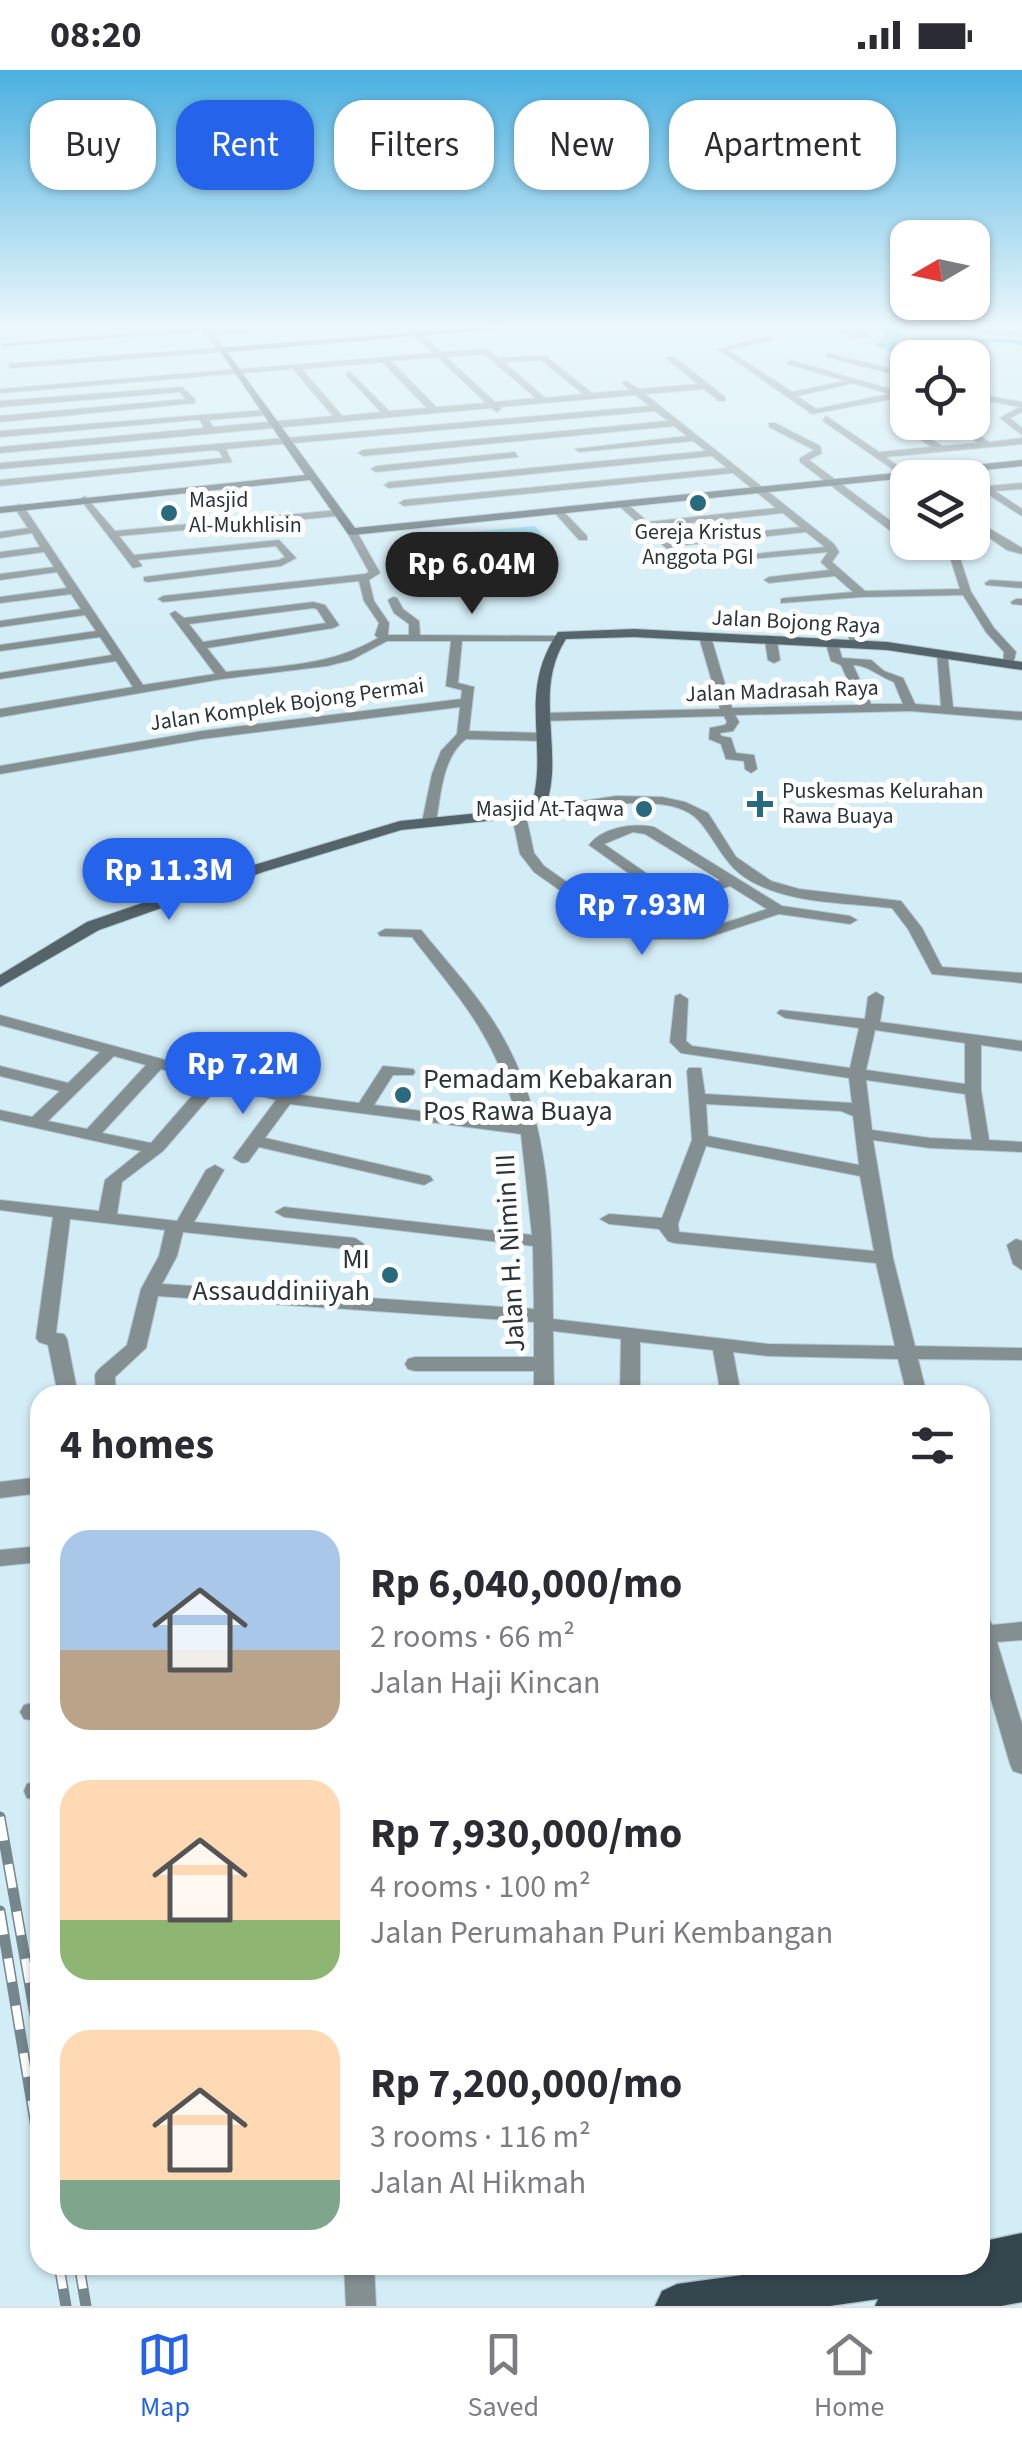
<!DOCTYPE html>
<html lang="en">
<head>
<meta charset="utf-8">
<style>
	body { margin:0; font-family:"Source Sans 3",sans-serif; background:#f7f7f7; color:#2b2b33; height:100vh; display:flex; flex-direction:column; font-size:38px; white-space:nowrap }
	* { box-sizing:border-box; margin:0 }
	p { font-size:32px; color:#7c7c81 }
	.icon { flex:none; width:55px; height:55px; fill:none; stroke:currentColor; stroke-width:2; stroke-linecap:round; stroke-linejoin:round }
	.map { position:relative; flex:1; overflow:hidden }
	.sheet { position:absolute; left:30px; top:1315px; width:960px; height:890px; display:flex; flex-direction:column; background:#fff; border-radius:30px; box-shadow:0 2px 8px #0004 }
	.sheet>* { flex:none }
	.top-card { position:absolute; left:30px; top:30px; width:962px; height:90px; display:flex; gap:20px }
	.needle { width:65px; rotate:261deg }
	.controls { position:absolute; left:890px; top:150px; display:grid; gap:20px }
	.controls a { display:grid; place-items:center; width:100px; height:100px; border-radius:20px; background:#fff; box-shadow:0 2px 8px #0004; font-size:50px }
	.price { position:absolute; translate:-50% -85px; padding:0 22px; border-radius:35px; background:#2563eb; color:#fff; font-size:32px; line-height:65px; filter:drop-shadow(0 2px 5px #0008) }
	.price::after { content:''; position:absolute; left:50%; top:60px; width:30px; height:22px; margin-left:-15px; background:inherit; clip-path:polygon(0 0,100% 0,50% 100%) }
	.price.on { background:#222; color:#fff }
	ul { padding:0; list-style:none }
	li { display:flex; align-items:center; gap:30px; height:250px; padding:0 30px }
	li span { display:grid; place-items:center; flex:none; width:280px; height:200px; border-radius:30px; color:#555 }
	li>.icon { margin-inline-start:auto }
	span .icon { width:120px; height:120px; fill:#fffc; stroke-width:1 }
	li b { font-size:42px }
	h2 { display:flex; justify-content:space-between; align-items:center; height:120px; padding:0 30px; font-size:42px }
	.chip { padding:0 35px; border-radius:30px; background:#fff; box-shadow:0 2px 8px #0004; font-size:35px; line-height:90px }
	.chip.on { background:#2563eb; color:#fff }
	.status { display:flex; justify-content:space-between; align-items:center; height:70px; padding:0 50px; background:#fff; direction:ltr }
	.status svg { height:28px; fill:currentColor }
	.tab-bar { display:flex; justify-content:space-around; align-items:center; height:140px; border-top:2px solid #e1e1e2; background:#fff; font-size:28px; color:#7c7c81 }
	.tab-bar a { display:grid; justify-items:center; gap:5px }
	.tab-bar .on { color:#2563eb }
	.map>svg:first-child { display:block }
</style>
</head>
<body>
<div class="status"><b>08:20</b><svg viewBox="0 0 49 12"><path d="M0 12V9h3v3zM5 12V6h3v6zM10 12V3h3v9zM15 12V0h3v12zM26 1h20v11H26zM47 4h2v5h-2z"/></svg></div>
<div class="map">
<svg width="1022" height="2236" viewBox="0 0 1022 2236">
	<rect width="100%" height="100%" fill="#d3edf6"/>
	<polygon fill="#8cddf8" points="535,456 549,473 473,480 460,463"/>
	<path fill="#00abd3" d="M 877,255 L 896,257 L 903,265 L 895,272 C 918,288 949,275 974,270 C 989,267 1007,269 1022,271 L 1022,276 C 975,260 922,303 876,275 L 886,263 Z"/>
	<g fill="none" stroke-linecap="round" stroke-linejoin="round">
		<defs>
			<g id="street">
				<polygon points="200,255 208,255 212,261 324,255 215,265 225,280 221,282 11,298 8,294 216,278 205,261 4,276 0,274 202,257"/>
				<path d="M 404,255 L 412,255 L 441,282 L 486,279 L 498,288 L 546,286 L 592,323 L 630,320 L 622,313 L 626,311 L 639,319 L 698,314 L 666,288 L 673,286 L 725,327 L 725,331 L 719,331 L 704,319 L 645,324 L 834,474 L 839,482 L 832,492 L 865,521 L 960,519 L 950,487 L 959,485 L 971,522 L 994,558 L 1016,582 L 1013,594 L 1003,596 L 1004,582 L 986,562 L 963,525 L 862,527 L 781,533 L 781,529 L 785,528 L 853,522 L 835,506 L 769,513 L 764,510 L 769,507 L 829,500 L 821,492 L 828,482 L 685,495 L 617,434 L 625,432 L 648,452 L 776,438 L 733,403 L 404,436 L 399,433 L 404,430 L 727,398 L 712,386 L 389,418 L 384,415 L 389,412 L 706,381 L 693,371 L 579,382 L 575,379 L 687,366 L 674,356 L 363,386 L 358,383 L 363,380 L 668,351 L 655,341 L 226,379 L 232,392 L 0,416 L 0,410 L 223,388 L 219,381 L 214,380 L 0,399 L 0,393 L 650,336 L 635,325 L 500,337 L 501,339 L 497,342 L 491,338 L 0,383 L 0,377 L 204,358 L 200,350 L 195,350 L 0,367 L 0,361 L 266,340 L 269,345 L 209,350 L 213,357 L 333,346 L 293,299 L 0,323 L 0,319 L 433,283 ZM 484,284 L 536,328 L 495,332 L 446,287 ZM 438,287 L 486,333 L 436,337 L 391,291 ZM 541,290 L 583,324 L 545,328 L 504,292 ZM 382,292 L 427,338 L 389,341 L 349,301 L 346,305 L 381,342 L 342,346 L 302,299 ZM 783,443 L 800,457 L 670,471 L 654,457 ZM 806,462 L 825,477 L 691,490 L 676,476 Z"/>
				<polygon points="613,255 622,255 626,259 619,261"/>
				<path d="M 828,255 C 839,255 846,262 857,263 L 847,255 L 856,255 L 871,266 C 856,271 840,265 828,255 Z"/>
				<polygon points="956,255 1022,262 1022,266 972,263"/>
				<path d="M 769,266 L 772,270 L 728,280 L 792,322 L 846,311 L 787,294 L 790,290 L 900,322 L 908,321 L 908,326 L 812,344 L 718,279 ZM 853,313 L 889,324 L 816,339 L 797,326 Z"/>
				<polygon points="827,283 908,303 908,308 827,287"/>
				<polygon points="182,317 195,329 195,333 0,352 0,346 186,329 180,322 0,337 0,331"/>
				<polygon points="972,323 1022,332 1022,342 1010,348 1022,358 1022,365 1000,348 1020,337 972,328"/>
				<polygon points="826,346 879,382 931,377 898,354 908,350 908,352 912,352 909,355 942,376 978,373 948,352 959,352 989,372 1022,368 1022,374 886,387 914,408 908,408 908,410 823,351"/>
				<polygon points="769,353 775,353 820,376 822,383 809,390 900,458 900,462 892,462 800,392 800,388 814,380 769,357"/>
				<polygon points="515,382 518,387 376,402 371,399 376,396"/>
				<polygon points="972,407 988,416 1022,413 1022,419 995,421 1022,439 1022,446 972,414"/>
				<polygon points="85,426 115,461 338,440 343,443 338,446 119,466 134,485 279,470 296,488 281,496 148,512 144,511 144,507 279,490 285,487 276,476 138,490 142,496 133,498 80,429"/>
				<path d="M 19,434 L 24,437 L 143,615 L 215,604 L 170,544 L 175,541 L 184,548 L 313,532 L 325,535 L 339,555 L 333,558 L 207,578 L 226,602 C 279,596 331,596 378,568 L 375,565 L 379,553 L 364,531 L 359,511 L 163,532 L 158,529 L 163,526 L 365,504 L 369,502 L 347,462 L 352,459 L 357,462 L 380,503 L 369,510 L 374,531 L 389,553 L 388,565 L 409,565 L 409,554 L 394,543 L 388,530 L 393,527 L 397,528 L 403,539 L 419,551 L 420,565 L 562,566 L 562,570 L 558,571 L 462,571 L 458,613 L 474,617 L 469,661 L 541,663 L 547,667 L 541,671 L 466,669 C 442,688 441,724 436,752 L 429,756 L 422,752 L 432,704 L 441,681 L 457,664 L 460,637 L 202,669 L 0,704 L 0,696 L 202,661 L 461,629 L 462,620 L 446,616 L 451,571 L 387,571 L 351,590 L 327,596 L 222,609 L 0,647 L 0,639 L 133,617 L 116,591 L 0,609 L 0,603 L 112,585 L 100,567 L 0,581 L 0,575 L 96,561 L 85,545 L 0,557 L 0,551 L 81,539 L 71,524 L 0,533 L 0,527 L 67,518 L 57,502 L 0,510 L 0,504 L 54,497 L 44,482 L 0,488 L 0,482 L 40,477 L 32,463 L 0,468 L 0,462 L 28,458 L 14,437 ZM 313,538 L 317,539 L 326,553 L 203,572 L 189,554 Z"/>
				<polygon points="555,439 561,439 587,466 587,470 579,470 555,443"/>
				<polygon points="972,448 1022,478 1022,484 1007,480 972,456"/>
				<polygon points="990,510 1022,512 1022,518 986,515 985,513"/>
				<polygon points="1016,529 1022,529 1022,535 1012,534 1011,532"/>
				<polygon points="848,545 853,548 861,577 851,575 843,548"/>
				<path d="M 705,564 L 711,567 L 732,638 L 859,635 L 841,595 L 831,591 L 826,574 L 832,571 L 838,574 L 842,588 L 871,590 L 884,601 L 903,608 L 915,634 L 941,636 L 937,583 L 947,581 L 953,637 L 1022,642 L 1022,650 L 910,641 L 735,645 L 739,652 L 733,661 L 720,663 L 721,666 L 731,668 L 736,683 L 754,685 L 757,699 L 751,703 L 745,699 L 744,691 L 726,689 L 721,674 L 709,669 L 710,658 L 725,655 L 727,652 L 724,646 L 542,651 L 536,647 L 542,643 L 720,639 L 699,567 ZM 853,595 C 868,595 880,607 894,612 L 903,634 L 871,634 Z"/>
				<polygon points="771,568 777,571 780,590 774,593 768,590 765,571"/>
				<path d="M 616,726 L 662,727 L 685,732 L 708,743 L 736,787 L 771,811 L 799,819 L 901,831 L 922,858 L 942,897 L 1022,903 L 1022,913 L 932,904 L 908,859 L 892,838 C 850,833 802,834 763,817 C 726,802 722,779 700,752 C 672,717 576,740 537,746 L 530,742 L 537,738 Z"/>
				<path d="M 519,742 L 526,746 L 534,783 L 544,796 L 615,846 L 665,829 L 589,775 C 603,757 633,753 654,757 L 782,836 L 850,846 L 857,850 L 850,854 L 779,844 L 703,869 L 637,869 L 608,854 L 534,802 L 520,784 L 512,746 ZM 633,762 L 645,764 L 720,810 L 678,825 L 604,774 ZM 730,816 L 767,839 C 721,854 671,875 625,852 Z"/>
				<path d="M 385,859 L 421,860 C 450,896 483,930 505,971 C 551,1054 552,1156 553,1249 L 768,1274 L 895,1276 L 876,1193 L 674,1173 L 668,1171 L 659,1159 L 609,1154 L 600,1149 L 609,1144 L 662,1148 L 692,1070 L 687,1001 L 689,998 L 701,998 L 705,1024 L 852,1033 L 849,1008 L 681,983 L 670,972 L 675,926 L 680,924 L 688,929 L 686,971 L 692,976 L 850,998 L 859,958 L 785,948 L 777,943 L 780,940 L 865,949 L 868,927 L 876,922 L 884,927 L 880,952 L 1022,971 L 1022,981 L 981,975 L 981,1020 L 989,1070 L 1022,1072 L 1022,1082 L 930,1078 L 873,1070 L 893,1188 L 915,1276 L 1022,1278 L 1022,1290 L 918,1289 L 927,1325 L 907,1325 L 898,1289 L 768,1286 L 733,1282 L 741,1325 L 721,1325 L 713,1280 L 640,1272 L 640,1325 L 620,1325 L 621,1269 L 553,1261 L 554,1325 L 534,1325 L 534,1301 L 415,1301 L 408,1299 L 405,1294 L 408,1289 L 415,1287 L 534,1287 L 534,1252 L 158,1226 L 146,1278 L 115,1307 L 116,1325 L 96,1325 L 95,1305 L 98,1300 L 127,1275 L 141,1219 L 159,1186 L 165,1160 L 70,1149 L 56,1263 L 64,1264 L 67,1269 L 78,1325 L 58,1325 L 48,1275 L 39,1272 L 36,1268 L 53,1147 L 0,1140 L 0,1130 L 99,1141 L 105,1110 L 141,1081 L 0,1050 L 0,1040 L 32,1047 L 60,1021 L 0,1006 L 0,996 L 68,1013 L 100,982 L 0,955 L 0,945 L 287,1023 L 359,1033 L 383,996 L 413,999 L 415,1002 L 413,1005 L 393,1005 L 374,1035 L 518,1053 C 497,968 464,934 412,867 L 380,866 L 378,863 ZM 875,960 L 965,973 L 965,1014 L 866,1000 ZM 114,986 L 146,995 L 87,1059 L 48,1051 ZM 161,999 L 205,1011 L 151,1073 L 102,1063 ZM 866,1010 L 965,1024 L 972,1070 L 930,1068 L 872,1060 ZM 220,1015 L 276,1030 L 233,1088 L 242,1093 L 248,1092 L 259,1077 L 424,1115 L 433,1110 L 430,1106 L 265,1068 L 290,1034 L 521,1064 L 532,1165 L 284,1137 L 275,1142 L 284,1147 L 533,1176 L 534,1239 L 162,1214 L 177,1186 L 183,1162 L 355,1180 L 364,1174 L 355,1168 L 194,1152 L 224,1100 L 215,1095 L 206,1100 L 177,1151 L 117,1144 L 122,1112 L 163,1081 ZM 706,1034 L 841,1041 L 853,1046 L 859,1095 L 708,1066 ZM 706,1076 L 860,1106 L 874,1181 L 679,1162 L 678,1154 Z"/>
				<polygon points="1016,1169 1022,1171 1022,1200 1013,1194 1007,1175"/>
				<polygon points="40,1407 40,1423 0,1428 0,1412"/>
				<polygon points="40,1476 40,1492 0,1496 0,1480"/>
				<polygon points="980,1544 988,1547 992,1555 1022,1552 1022,1570 997,1572 1022,1654 1022,1704 1013,1701 1010,1694 980,1592"/>
				<polygon points="40,1631 40,1651 24,1649 20,1642 24,1635"/>
				<polygon points="40,1710 40,1730 27,1728 24,1721 27,1714"/>
				<polygon points="344,2195 374,2195 376,2236 346,2236"/>
			</g>
			<g id="secondary">
				<polygon points="509,255 545,255 227,282 355,458 1022,390 1022,396 352,465 348,464 310,410 0,443 0,437 305,405 218,278"/>
				<path d="M 634,559 L 887,572 L 1022,592 L 1022,600 L 887,580 L 634,567 L 566,569 C 530,624 569,689 542,745 L 401,760 L 263,802 L 99,860 L 0,917 L 0,905 L 87,852 L 251,796 L 400,751 L 531,738 C 550,675 516,624 558,562 Z"/>
			</g>
			<polygon id="primary" points="1022,2163 1022,2232 1001,2236 875,2236 878,2229 830,2236 655,2236 662,2221 677,2214 815,2195 980,2195 980,2172"/>
		</defs>
		<use href="#street" stroke="#b1c8d0" stroke-width="2"/>
		<use href="#secondary" stroke="#b1c8d0" stroke-width="2"/>
		<use href="#primary" stroke="#b1c8d0" stroke-width="3"/>
		<use href="#street" fill="#848f92" fill-rule="evenodd"/>
		<use href="#secondary" fill="#55646a" fill-rule="evenodd"/>
		<use href="#primary" fill="#35474e" fill-rule="evenodd"/>
		<defs>
			<g id="rail">
				<polyline points="0,1747 40,1973"/>
				<polyline points="0,1841 40,2082"/>
				<polyline points="59,2195 66,2236"/>
				<polyline points="79,2195 86,2236"/>
			</g>
		</defs>
		<use href="#rail" stroke="#75868d" stroke-width="11"/>
		<use href="#rail" stroke="#fff" stroke-width="8" stroke-dasharray="24" stroke-linecap="butt"/>
	</g>
	<linearGradient id="sky" x2="0" y2="1"><stop stop-color="#4bb0e0"/><stop offset="0.45" stop-color="#ebf7fb"/><stop offset="1" stop-color="#ebf7fb" stop-opacity="0"/></linearGradient>
	<rect width="1022" height="568" fill="url(#sky)"/>
	<g fill="#296a7e" stroke="#fff" stroke-width="4">
		<circle cx="698" cy="433" r="10"/>
		<circle cx="169" cy="443" r="10"/>
		<path d="M755 719h10v10h10v10h-10v10h-10v-10h-10v-10h10z"/>
		<circle cx="644" cy="739" r="10"/>
		<circle cx="403" cy="1025" r="10"/>
		<circle cx="390" cy="1205" r="10"/>
	</g>
	<g text-anchor="middle" dominant-baseline="central" stroke-width="10" stroke-linejoin="round" paint-order="stroke">
		<g font-size="22" fill="#2b3539" stroke="#fff" text-anchor="start">
			<text x="189" y="430">Masjid<tspan x="189" dy="25">Al-Mukhlisin</tspan></text>
			<text x="698" y="462" text-anchor="middle">Gereja Kristus<tspan x="698" dy="25">Anggota PGI</tspan></text>
			<text x="782" y="721">Puskesmas Kelurahan<tspan x="782" dy="25">Rawa Buaya</tspan></text>
			<text x="624" y="739" text-anchor="end">Masjid At-Taqwa</text>
		</g>
		<g font-size="22" fill="#2b3539" stroke="#fff">
			<text transform="translate(796 552) rotate(3)">Jalan Bojong Raya</text>
			<text transform="translate(782 621) rotate(-2)">Jalan Madrasah Raya</text>
			<text transform="translate(287 634) rotate(-8)">Jalan Komplek Bojong Permai</text>
		</g>
		<g font-size="28" fill="#2b3539" stroke="#fff" text-anchor="start">
			<text x="423" y="1009">Pemadam Kebakaran<tspan x="423" dy="32">Pos Rawa Buaya</tspan></text>
			<text x="370" y="1189" text-anchor="end">MI<tspan x="370" dy="32">Assauddiniiyah</tspan></text>
		</g>
		<g font-size="28" fill="#2b3539" stroke="#fff">
			<text transform="translate(510 1183) rotate(-93)">Jalan H. Nimin III</text>
		</g>
	</g>
</svg>
<div class="controls">
<a><svg class="needle" viewBox="-14 -14 28 28"><path d="M0-13l5 13h-10z" fill="#e53935"/><path d="M0 13l5-13h-10z" fill="#7c7c81"/></svg></a>
<a><svg class="icon" aria-label="locate" viewBox="0 0 24 24"><circle cx="12" cy="12" r="6"/><path d="M12 2v4M12 18v4M2 12h4M18 12h4"/></svg></a>
<a><svg class="icon" aria-label="layers" viewBox="0 0 24 24"><path d="M12 4l9 5-9 5-9-5zM3 14l9 5 9-5"/></svg></a>
</div>
<b class="price on" style="left:472px;top:547px">Rp 6.04M</b>
<b class="price" style="left:169px;top:853px">Rp 11.3M</b>
<b class="price" style="left:642px;top:888px">Rp 7.93M</b>
<b class="price" style="left:243px;top:1047px">Rp 7.2M</b>
<div class="top-card">
<a class="chip">Buy</a>
<a class="chip on">Rent</a>
<a class="chip">Filters</a>
<a class="chip">New</a>
<a class="chip">Apartment</a>
</div>
<section class="sheet">
<h2>4 homes<svg class="icon" aria-label="filters" viewBox="0 0 24 24"><path d="M4 7h16M4 17h16"/><circle cx="9" cy="7" r="2"/><circle cx="15" cy="17" r="2"/></svg></h2>
<ul>
<li><span style="background:linear-gradient(#a9c7e8 60%,#b9a48a 0)"><svg class="icon" aria-label="home" viewBox="0 0 24 24"><path d="M3 11l9-7 9 7M6 9v11h12V9"/></svg></span><div><b>Rp 6,040,000/mo</b><p>2 rooms · 66 m²</p><p>Jalan Haji Kincan</p></div></li>
<li><span style="background:linear-gradient(#ffd9b3 70%,#8fb573 0)"><svg class="icon" aria-label="home" viewBox="0 0 24 24"><path d="M3 11l9-7 9 7M6 9v11h12V9"/></svg></span><div><b>Rp 7,930,000/mo</b><p>4 rooms · 100 m²</p><p>Jalan Perumahan Puri Kembangan</p></div></li>
<li><span style="background:linear-gradient(#ffd9b3 75%,#7fa58c 0)"><svg class="icon" aria-label="home" viewBox="0 0 24 24"><path d="M3 11l9-7 9 7M6 9v11h12V9"/></svg></span><div><b>Rp 7,200,000/mo</b><p>3 rooms · 116 m²</p><p>Jalan Al Hikmah</p></div></li>
</ul>
</section>
</div>
<nav class="tab-bar">
<a class="on"><svg class="icon" aria-label="map" viewBox="0 0 24 24"><path d="M3 6l6-2 6 2 6-2v14l-6 2-6-2-6 2zM9 4v14M15 6v14"/></svg>Map</a>
<a><svg class="icon" aria-label="saved" viewBox="0 0 24 24"><path d="M7 4h10v16l-5-4-5 4z"/></svg>Saved</a>
<a><svg class="icon" aria-label="home" viewBox="0 0 24 24"><path d="M3 11l9-7 9 7M6 9v11h12V9"/></svg>Home</a>
</nav>
</body>
</html>
